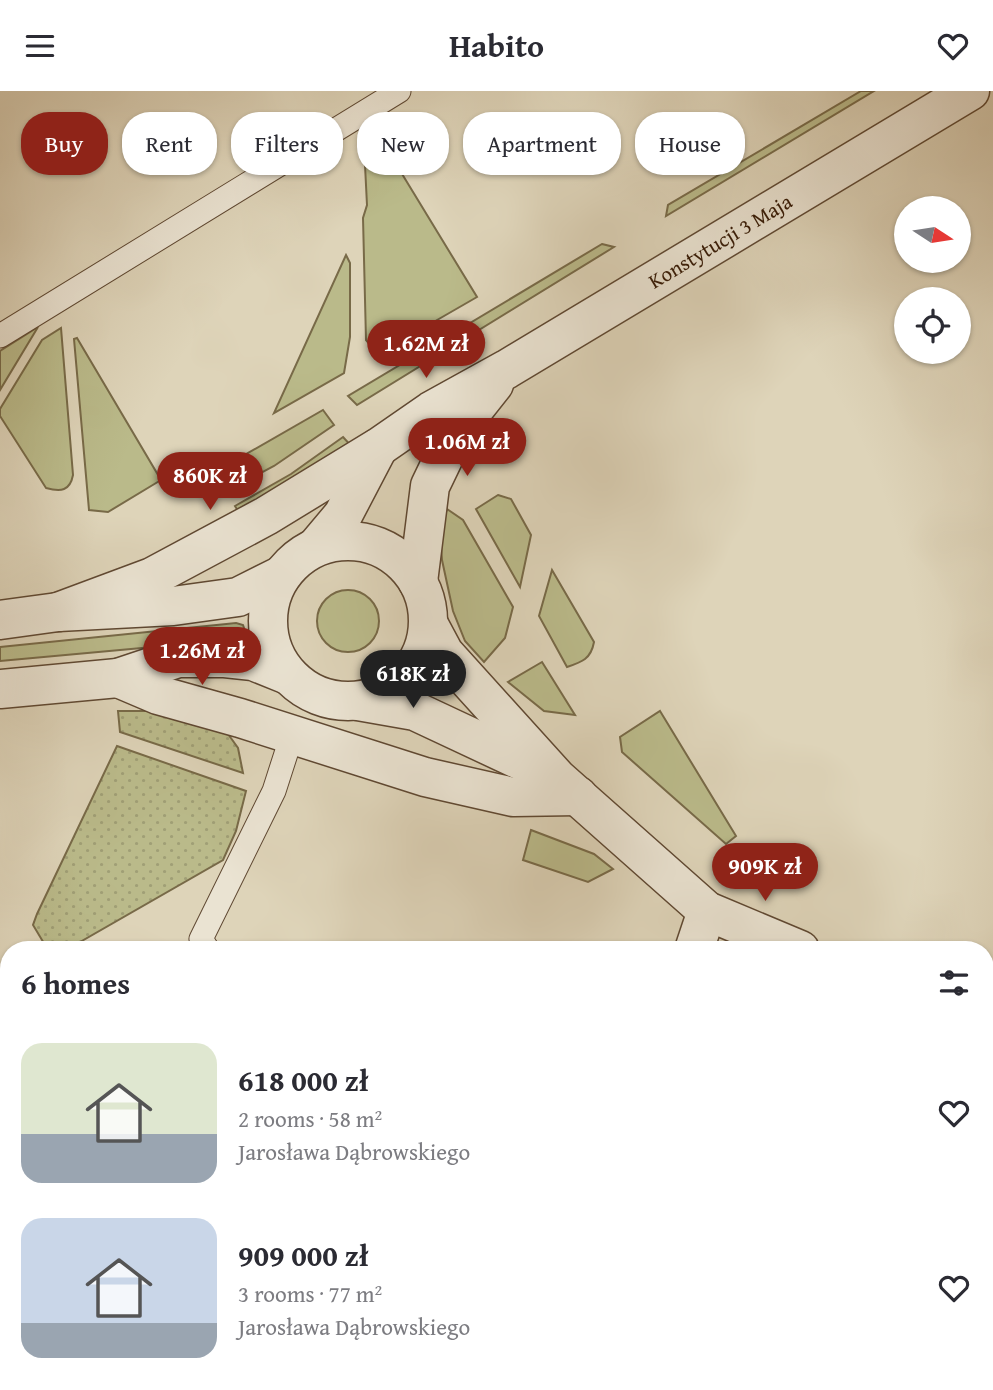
<!DOCTYPE html>
<html lang="en">
<head>
<meta charset="utf-8">
<style>
	body { margin:0; font-family:"Gentium Book Plus",serif; background:#f2f2f3; color:#2b2b33; height:100vh; display:flex; flex-direction:column; font-size:26px; white-space:nowrap }
	* { box-sizing:border-box; margin:0 }
	p { font-size:23px; color:#7c7c81 }
	.icon { flex:none; width:38px; height:38px; fill:none; stroke:currentColor; stroke-width:2; stroke-linecap:round; stroke-linejoin:round }
	.map { position:relative; flex:1; overflow:hidden }
	.drawer { position:absolute; left:0px; top:850px; width:994px; height:450px; display:flex; flex-direction:column; background:#fff; border-radius:28px 28px 0 0; box-shadow:0 2px 5px #0004 }
	.drawer>* { flex:none }
	.guide { position:absolute; left:21px; top:21px; width:952px; height:63px; display:flex; gap:14px }
	.needle { width:46px; rotate:102deg }
	.controls { position:absolute; left:894px; top:105px; display:grid; gap:14px }
	.controls a { display:grid; place-items:center; width:77px; height:77px; border-radius:50%; background:#fff; box-shadow:0 2px 5px #0004; font-size:35px }
	.price { position:absolute; translate:-50% -60px; padding:0 16px; border-radius:24px; background:#8f2418; color:#fff; font-size:23px; line-height:46px; filter:drop-shadow(0 2px 4px #0008) }
	.price::after { content:''; position:absolute; left:50%; top:42px; width:21px; height:16px; margin-left:-10px; background:inherit; clip-path:polygon(0 0,100% 0,50% 100%) }
	.price.active { background:#222; color:#fff }
	ul { padding:0; list-style:none }
	li { display:flex; align-items:center; gap:21px; height:175px; padding:0 21px }
	li span { display:grid; place-items:center; flex:none; width:196px; height:140px; border-radius:21px; color:#555 }
	li>.icon { margin-inline-start:auto }
	span .icon { width:84px; height:84px; fill:#fffc; stroke-width:1 }
	li b { font-size:30px }
	h2 { display:flex; justify-content:space-between; align-items:center; height:84px; padding:0 21px; font-size:30px }
	.chip { padding:0 24px; border-radius:28px; background:#fff; box-shadow:0 2px 5px #0004; font-size:24px; line-height:63px }
	.chip.active { background:#8f2418; color:#fff }
	header { display:flex; justify-content:space-between; align-items:center; height:91px; padding:0 21px; background:#fff; font-size:32px; font-weight:700 }
	.map>svg:first-child { display:block }
</style>
</head>
<body>
<header><svg class="icon" aria-label="menu" viewBox="0 0 24 24"><path d="M4 6h16M4 12h16M4 18h16"/></svg>Habito<svg class="icon" aria-label="heart" viewBox="0 0 24 24"><path d="M12 20l-8-8c-3-5 5-10 8-4 3-6 11-1 8 4z"/></svg></header>
<div class="map">
<svg width="993" height="1299" viewBox="0 0 993 1299">
	<defs>
		<pattern id="park-dots" width="8" height="8" patternUnits="userSpaceOnUse" patternTransform="scale(1.75)"><rect width="8" height="8" fill="#baba8a"/><path d="M2 2h.1M6 6h.1" fill="none" stroke="#a09f76" stroke-width="1.8" stroke-linecap="round"/></pattern>
	</defs>
	<rect width="100%" height="100%" fill="#ded4b9"/>
	<filter id="stains"><feTurbulence type="fractalNoise" baseFrequency=".00286" numOctaves="4"/><feColorMatrix values="0 0 0 0 .2 0 0 0 0 .09 0 0 0 0 .02 0 0 0 .5 -.17"/></filter>
	<radialGradient id="worn" r=".72"><stop offset=".6" stop-color="#630" stop-opacity="0"/><stop offset="1" stop-color="#630" stop-opacity=".3"/></radialGradient>
	<g fill="#baba8a" stroke="#786a48" stroke-width="2">
		<polygon points="861,0 874,0 666,125 668,114"/>
		<polygon points="371,32 477,206 378,263 366,249 363,127 367,114 365,74"/>
		<polygon points="602,153 614,156 357,314 348,305"/>
		<polygon points="346,164 350,172 350,246 344,282 274,322"/>
		<polygon points="38,236 0,299 0,260"/>
		<path d="M 61,237 L 73,384 C 70,400 61,401 46,397 L 0,325 L 0,318 L 42,249 Z"/>
		<polygon points="77,247 161,389 108,421 89,419 74,248"/>
		<polygon points="323,319 334,334 274,375 238,394 227,374"/>
		<polygon points="343,346 354,358 243,428 235,415 291,383"/>
		<polygon points="498,404 511,408 531,444 520,496 476,418"/>
		<polygon points="447,418 463,429 513,516 505,547 484,571 465,550 453,520 442,469 440,441"/>
		<path d="M 552,479 L 594,551 C 591,568 582,571 567,576 L 539,525 Z"/>
		<circle cx="348" cy="530" r="31"/>
		<polygon points="236,532 243,534 245,540 240,548 0,570 0,556"/>
		<polygon points="542,571 575,624 544,620 508,591"/>
		<polygon points="660,620 736,745 726,753 622,661 620,646"/>
		<polygon points="531,739 594,763 613,778 588,791 523,769"/>
	</g>
	<g fill="url(#park-dots)" stroke="#786a48" stroke-width="2">
		<polygon points="118,620 148,620 228,643 238,657 243,682 120,641"/>
		<polygon points="117,655 246,700 236,740 223,769 66,859 48,859 33,834 37,823"/>
	</g>
	<g fill="none" stroke-linecap="round" stroke-linejoin="round">
		<defs>
			<g id="service">
				<polyline points="0,245 399,0"/>
				<polyline points="208,859 201,848 274,700 292,644"/>
				<polyline points="0,971 9,965"/>
				<polyline points="985,1088 993,1092"/>
				<polyline points="0,1119 9,1133"/>
				<polyline points="0,1291 15,1299"/>
				<polyline points="685,1299 687,1292"/>
			</g>
			<g id="minor">
				<polyline points="694,859 707,820"/>
				<polyline points="541,1299 544,1292"/>
			</g>
			<g id="tertiary">
				<circle cx="348" cy="530" r="80"/>
				<polyline points="317,455 343,424 378,357"/>
				<polyline points="418,491 430,395 456,341 494,293"/>
				<polyline points="58,521 152,486 266,425 379,356 431,320 507,278 970,0"/>
				<polyline points="0,529 58,521 173,515 238,506 282,484"/>
				<polyline points="429,534 444,562 557,687 707,820 800,859"/>
				<polyline points="118,587 158,604 240,627 425,686 513,706 578,705"/>
				<polyline points="0,598 118,587 178,567 225,567 253,570 288,584"/>
				<polyline points="358,610 415,620 543,680"/>
				<polyline points="985,937 993,940"/>
			</g>
		</defs>
		<use href="#service" stroke="#5f4832" stroke-width="25"/>
		<use href="#minor" stroke="#5f4832" stroke-width="41"/>
		<use href="#tertiary" stroke="#5f4832" stroke-width="41"/>
		<use href="#service" stroke="#eae3d2" stroke-width="23"/>
		<use href="#minor" stroke="#eae3d2" stroke-width="38"/>
		<use href="#tertiary" stroke="#eae3d2" stroke-width="38"/>
	</g>
	<g text-anchor="middle" dominant-baseline="central" stroke-width="7" stroke-linejoin="round" paint-order="stroke">
		<g font-size="21" fill="#351905" stroke="#eae3d2">
			<text transform="translate(720 150) rotate(-31)">Konstytucji 3 Maja</text>
		</g>
	</g>
	<rect width="100%" height="100%" filter="url(#stains)"/>
	<rect width="100%" height="100%" fill="url(#worn)"/>
</svg>
<div class="controls">
<a><svg class="needle" viewBox="-14 -14 28 28"><path d="M0-13l5 13h-10z" fill="#e53935"/><path d="M0 13l5-13h-10z" fill="#7c7c81"/></svg></a>
<a><svg class="icon" aria-label="locate" viewBox="0 0 24 24"><circle cx="12" cy="12" r="6"/><path d="M12 2v4M12 18v4M2 12h4M18 12h4"/></svg></a>
</div>
<b class="price" style="left:426px;top:289px">1.62M zł</b>
<b class="price" style="left:467px;top:387px">1.06M zł</b>
<b class="price" style="left:210px;top:421px">860K zł</b>
<b class="price" style="left:202px;top:596px">1.26M zł</b>
<b class="price active" style="left:413px;top:619px">618K zł</b>
<b class="price" style="left:765px;top:812px">909K zł</b>
<div class="guide">
<a class="chip active">Buy</a>
<a class="chip">Rent</a>
<a class="chip">Filters</a>
<a class="chip">New</a>
<a class="chip">Apartment</a>
<a class="chip">House</a>
</div>
<section class="drawer">
<h2>6 homes<svg class="icon" aria-label="filters" viewBox="0 0 24 24"><path d="M4 7h16M4 17h16"/><circle cx="9" cy="7" r="2"/><circle cx="15" cy="17" r="2"/></svg></h2>
<ul>
<li><span style="background:linear-gradient(#dfe7d0 65%,#9aa5b1 0)"><svg class="icon" aria-label="home" viewBox="0 0 24 24"><path d="M3 11l9-7 9 7M6 9v11h12V9"/></svg></span><div><b>618 000 zł</b><p>2 rooms · 58 m²</p><p>Jarosława Dąbrowskiego</p></div><svg class="icon" aria-label="heart" viewBox="0 0 24 24"><path d="M12 20l-8-8c-3-5 5-10 8-4 3-6 11-1 8 4z"/></svg></li>
<li><span style="background:linear-gradient(#c9d6e8 75%,#9aa5b1 0)"><svg class="icon" aria-label="home" viewBox="0 0 24 24"><path d="M3 11l9-7 9 7M6 9v11h12V9"/></svg></span><div><b>909 000 zł</b><p>3 rooms · 77 m²</p><p>Jarosława Dąbrowskiego</p></div><svg class="icon" aria-label="heart" viewBox="0 0 24 24"><path d="M12 20l-8-8c-3-5 5-10 8-4 3-6 11-1 8 4z"/></svg></li>
</ul>
</section>
</div>
</body>
</html>
